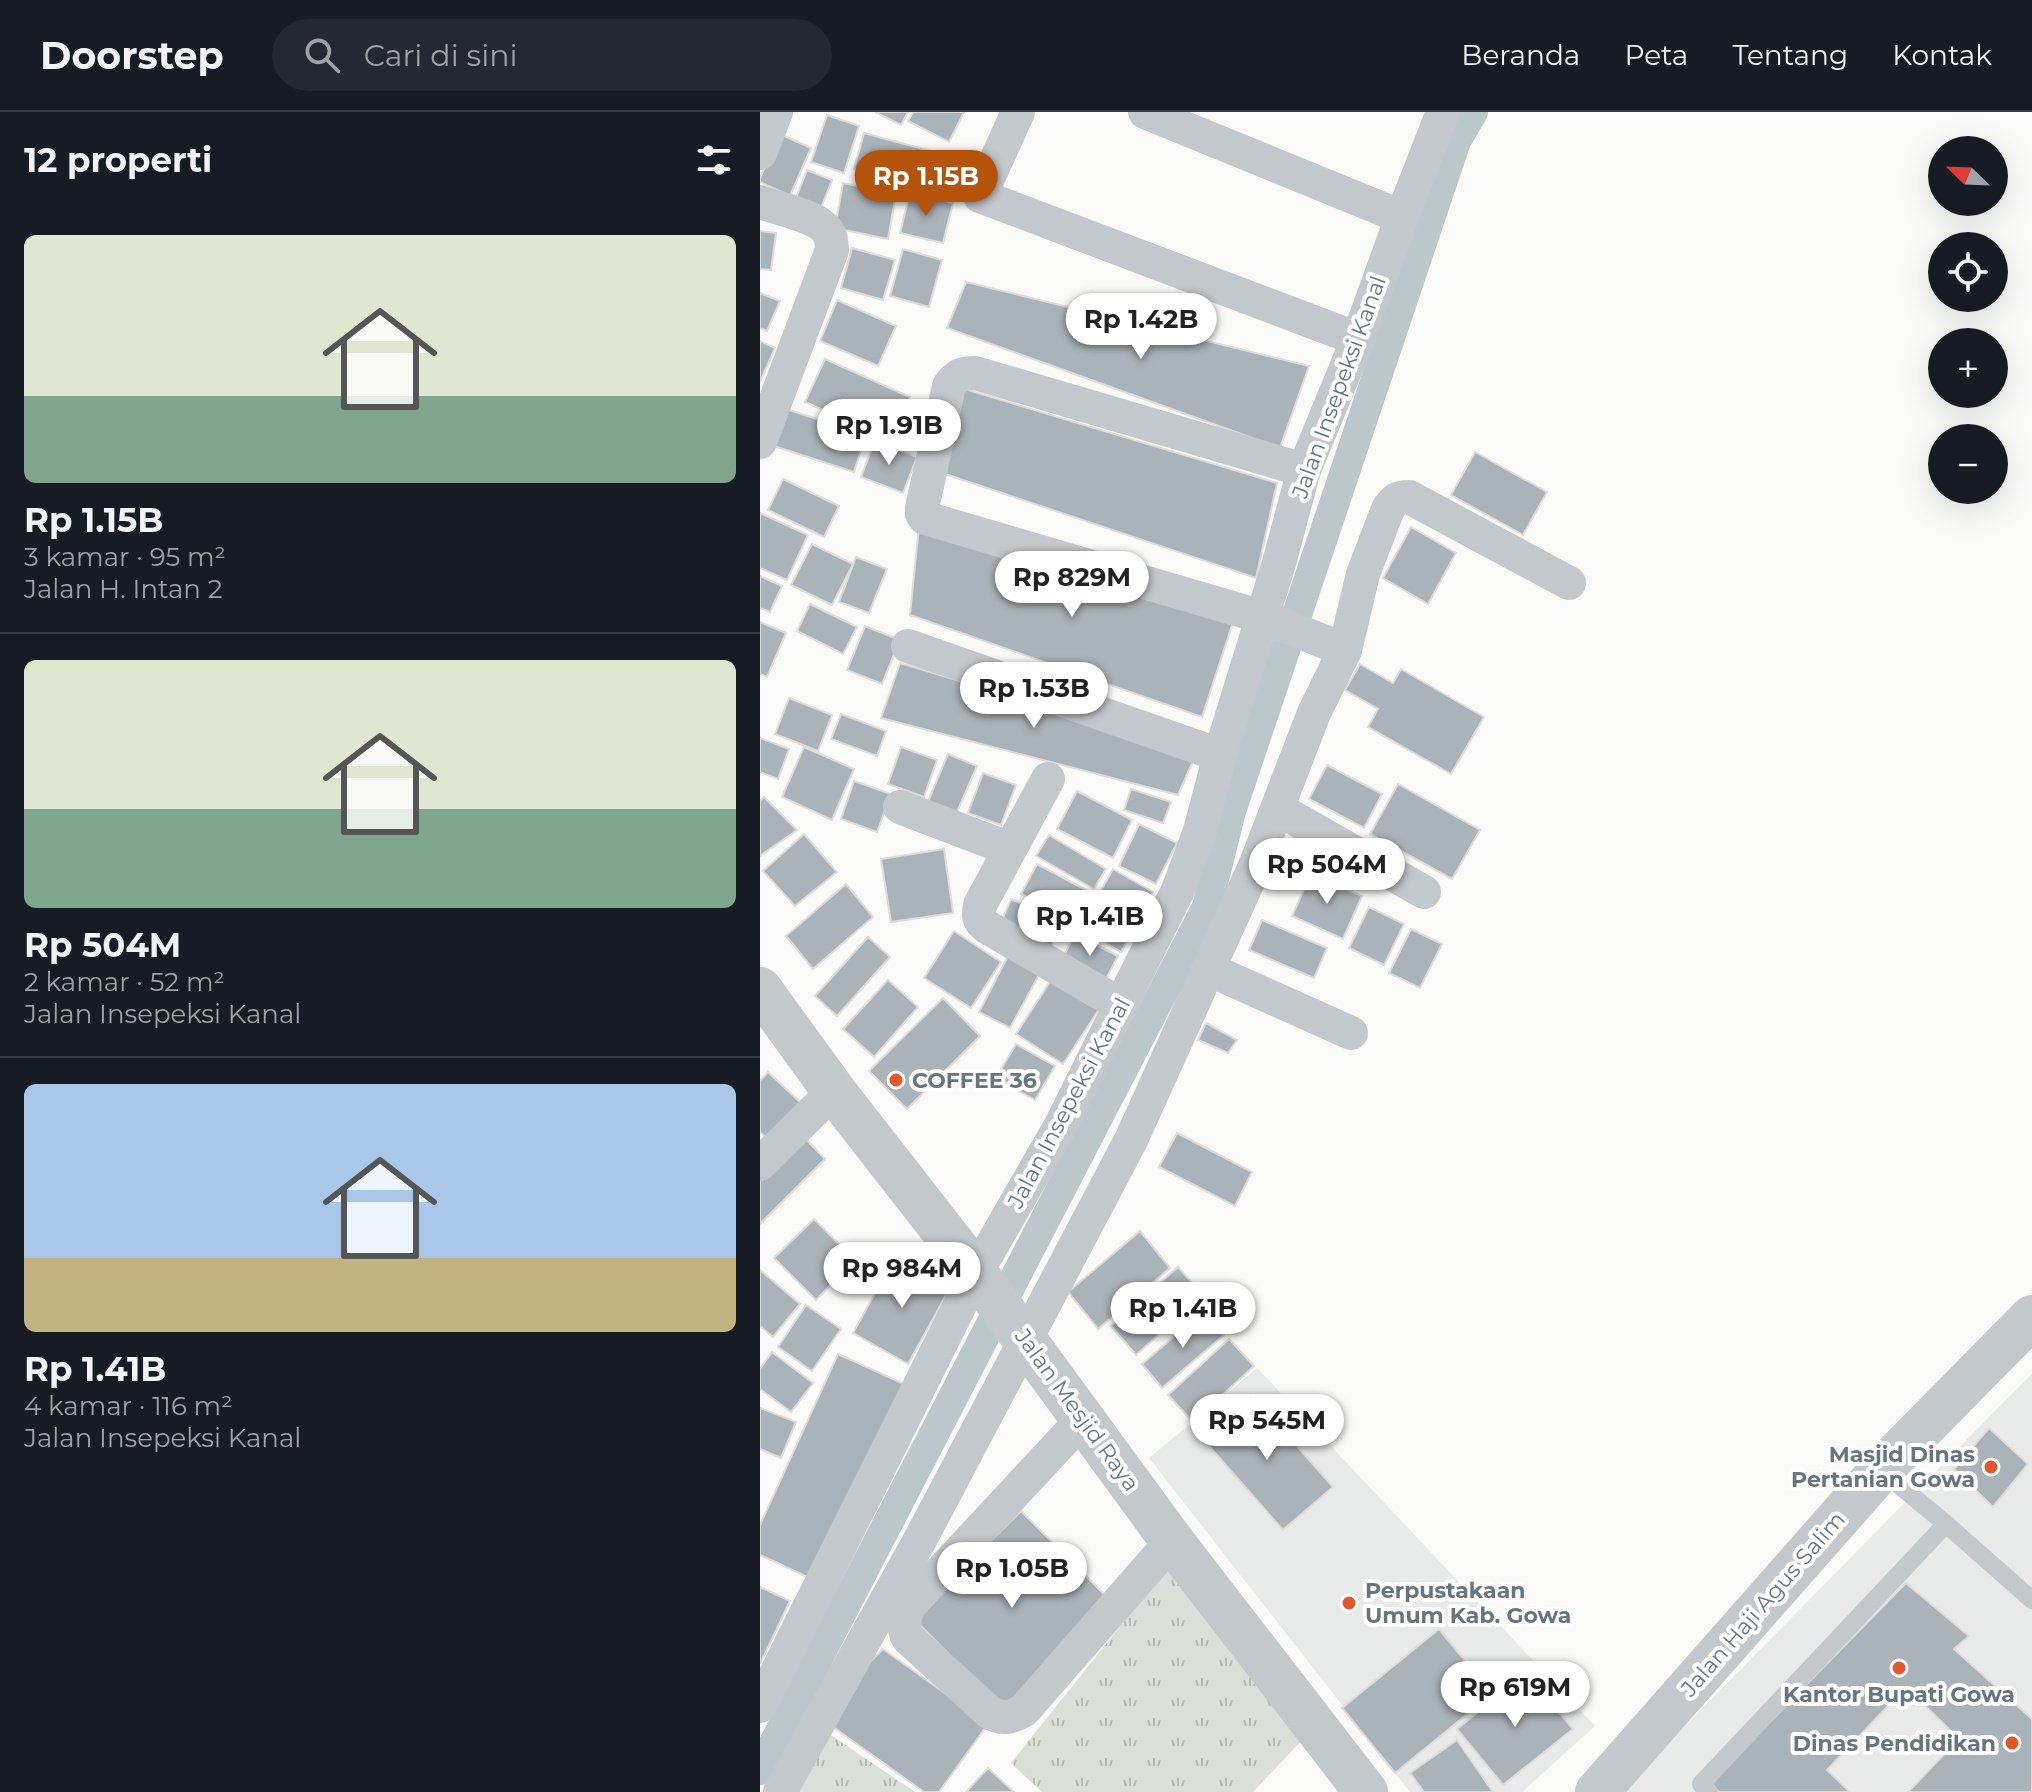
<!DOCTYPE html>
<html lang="id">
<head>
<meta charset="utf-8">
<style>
	body { margin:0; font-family:Montserrat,sans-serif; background:#242831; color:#f1f3f6; height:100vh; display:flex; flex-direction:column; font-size:30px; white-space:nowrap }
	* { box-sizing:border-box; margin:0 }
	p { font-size:26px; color:#9ea1a6 }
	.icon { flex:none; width:44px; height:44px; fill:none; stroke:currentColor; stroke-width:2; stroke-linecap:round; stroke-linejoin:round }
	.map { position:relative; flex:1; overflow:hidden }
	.side { display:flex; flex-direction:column; background:#171b24; width:760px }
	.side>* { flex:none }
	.needle { width:52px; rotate:293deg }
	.buttons { position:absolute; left:1168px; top:24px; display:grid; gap:16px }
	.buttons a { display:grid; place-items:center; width:80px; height:80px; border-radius:50%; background:#171b24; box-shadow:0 8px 32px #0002; font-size:40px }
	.price { position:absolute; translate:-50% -68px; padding:0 18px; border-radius:28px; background:#fff; color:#222; font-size:26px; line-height:52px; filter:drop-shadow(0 2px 4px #0008) }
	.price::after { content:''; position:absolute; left:50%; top:48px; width:24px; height:18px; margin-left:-12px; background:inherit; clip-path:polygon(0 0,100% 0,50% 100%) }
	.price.on { background:#b45309; color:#fff }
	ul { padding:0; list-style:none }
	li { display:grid; align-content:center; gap:16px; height:424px; padding:0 24px }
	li+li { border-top:2px solid #363941 }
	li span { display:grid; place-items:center; height:248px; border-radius:12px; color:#555 }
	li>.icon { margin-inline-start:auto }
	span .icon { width:144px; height:144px; fill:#fffc; stroke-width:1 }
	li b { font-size:34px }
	h2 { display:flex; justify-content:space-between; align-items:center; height:96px; padding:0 24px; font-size:34px }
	header { display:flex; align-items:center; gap:48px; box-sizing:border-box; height:112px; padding:0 40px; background:#171b24; border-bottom:2px solid #363941 }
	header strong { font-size:38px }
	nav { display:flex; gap:44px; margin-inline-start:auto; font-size:28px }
	.search { width:560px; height:72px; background:#242831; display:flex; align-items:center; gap:20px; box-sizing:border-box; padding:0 28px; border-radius:44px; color:#9ea1a6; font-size:30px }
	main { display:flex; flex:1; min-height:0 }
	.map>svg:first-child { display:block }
</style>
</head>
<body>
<header>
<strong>Doorstep</strong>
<div class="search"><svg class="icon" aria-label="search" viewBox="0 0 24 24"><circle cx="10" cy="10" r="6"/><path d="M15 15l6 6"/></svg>Cari di sini</div>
<nav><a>Beranda</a><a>Peta</a><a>Tentang</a><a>Kontak</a></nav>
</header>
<main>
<section class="side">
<h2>12 properti<svg class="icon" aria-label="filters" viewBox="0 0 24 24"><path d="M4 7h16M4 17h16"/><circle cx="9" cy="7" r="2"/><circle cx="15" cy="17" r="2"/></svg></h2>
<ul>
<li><span style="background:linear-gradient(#dfe7d0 65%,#7fa58c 0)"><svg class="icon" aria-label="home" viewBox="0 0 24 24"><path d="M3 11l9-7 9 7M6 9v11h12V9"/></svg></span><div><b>Rp 1.15B</b><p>3 kamar · 95 m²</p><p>Jalan H. Intan 2</p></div></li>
<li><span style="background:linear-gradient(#dfe7d0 60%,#7fa58c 0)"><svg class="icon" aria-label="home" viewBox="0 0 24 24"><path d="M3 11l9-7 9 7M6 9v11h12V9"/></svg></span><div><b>Rp 504M</b><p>2 kamar · 52 m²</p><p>Jalan Insepeksi Kanal</p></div></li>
<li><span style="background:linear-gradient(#a9c7e8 70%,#c2b280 0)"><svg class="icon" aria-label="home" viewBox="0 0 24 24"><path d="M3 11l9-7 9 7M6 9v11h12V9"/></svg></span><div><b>Rp 1.41B</b><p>4 kamar · 116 m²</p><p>Jalan Insepeksi Kanal</p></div></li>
</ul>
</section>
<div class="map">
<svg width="1272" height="1680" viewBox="0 0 1272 1680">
	<defs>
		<pattern id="grass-tufts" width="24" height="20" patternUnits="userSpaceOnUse" patternTransform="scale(2)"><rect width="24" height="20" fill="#dadfd7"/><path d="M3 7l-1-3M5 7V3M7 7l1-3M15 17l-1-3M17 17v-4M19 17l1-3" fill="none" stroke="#b4b9b4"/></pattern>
	</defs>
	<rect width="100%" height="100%" fill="#fafaf8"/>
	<g fill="#e8e9e9">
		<polygon points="497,1256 835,1614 762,1680 650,1680 389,1346"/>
		<polygon points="1272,1262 1272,1680 860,1680 1231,1303"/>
	</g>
	<g fill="url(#grass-tufts)">
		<polygon points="410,1452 543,1627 493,1680 282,1680 251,1651"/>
		<polygon points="68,1621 155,1680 35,1680"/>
	</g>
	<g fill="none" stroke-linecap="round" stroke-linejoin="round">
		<polyline stroke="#bbc7cb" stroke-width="30" points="0,1658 447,795 471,699 696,29 713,0"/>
	</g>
	<g fill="#aab3b9" stroke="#dcdcda" stroke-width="2">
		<polygon points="115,0 148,0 141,13"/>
		<polygon points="153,0 204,0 189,30 148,9"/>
		<polygon points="67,3 99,14 84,61 51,50"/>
		<polygon points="104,21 196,46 186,81 94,57"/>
		<polygon points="20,22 51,36 30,84 0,70 0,66"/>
		<polygon points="47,58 72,68 59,101 34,91"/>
		<polygon points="83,71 136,82 128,127 75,116"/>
		<polygon points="150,81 193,91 183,131 140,121"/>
		<polygon points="0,119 16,121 11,158 0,157"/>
		<polygon points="92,136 135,148 123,188 81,176"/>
		<polygon points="143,137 182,148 169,195 130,184"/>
		<polygon points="206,170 549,254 520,336 187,216"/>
		<polygon points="0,181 20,189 7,219 0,216"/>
		<polygon points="77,188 136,214 118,254 60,229"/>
		<polygon points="0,229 15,236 0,270"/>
		<polygon points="65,247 150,285 131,328 45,290"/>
		<polygon points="198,275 517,371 496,466 173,358"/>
		<polygon points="26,297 106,323 94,360 14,334"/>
		<polygon points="115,329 157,345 143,381 101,365"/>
		<polygon points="715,340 787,380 763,423 691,383"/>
		<polygon points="23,367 79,394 64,425 8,398"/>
		<polygon points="0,401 48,423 27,468 0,456"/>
		<polygon points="159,414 476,501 442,605 150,503"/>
		<polygon points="651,415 696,441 668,492 623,466"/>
		<polygon points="52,432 93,452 72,493 31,473"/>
		<polygon points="96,445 127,457 109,501 79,490"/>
		<polygon points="0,464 22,474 10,500 0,496"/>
		<polygon points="50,492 97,515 83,542 37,519"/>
		<polygon points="0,510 26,521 7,565 0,562"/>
		<polygon points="105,514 140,528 122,572 87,558"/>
		<polygon points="140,551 437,640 418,683 121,606"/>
		<polygon points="600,552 633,571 641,557 724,605 691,662 608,615 618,597 585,578"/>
		<polygon points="29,586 72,603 58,639 15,622"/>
		<polygon points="81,602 126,619 117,644 71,627"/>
		<polygon points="0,626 29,637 18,667 0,660"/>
		<polygon points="44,635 94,657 72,708 22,685"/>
		<polygon points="141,635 177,648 164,685 128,672"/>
		<polygon points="188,642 217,654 194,707 166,694"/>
		<polygon points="567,653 622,682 604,716 549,687"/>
		<polygon points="223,661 256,673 241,713 208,701"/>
		<polygon points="94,669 131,682 117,720 81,707"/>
		<polygon points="638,672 720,718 692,767 610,722"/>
		<polygon points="371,677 411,690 403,711 364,698"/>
		<polygon points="317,679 372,708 353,746 297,717"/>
		<polygon points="4,685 37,718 0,744 0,689"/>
		<polygon points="379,712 417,731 396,772 359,754"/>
		<polygon points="44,722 77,760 35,794 3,759"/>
		<polygon points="289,723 346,757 334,777 276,744"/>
		<polygon points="184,737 193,801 131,810 121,747"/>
		<polygon points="277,752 328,779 312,808 261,782"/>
		<polygon points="353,757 393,780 379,805 339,782"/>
		<polygon points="551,762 602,784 583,827 532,804"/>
		<polygon points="86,772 113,805 53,857 26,824"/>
		<polygon points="251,787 302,810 289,840 238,817"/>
		<polygon points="337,788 377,812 361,840 321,816"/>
		<polygon points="609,795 644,812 624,853 589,836"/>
		<polygon points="502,808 567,836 554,866 489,838"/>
		<polygon points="651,817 682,832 660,876 629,861"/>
		<polygon points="194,819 241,850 211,896 164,866"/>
		<polygon points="315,822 358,844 345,869 302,847"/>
		<polygon points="108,825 130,845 77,904 55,884"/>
		<polygon points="248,844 280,861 250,916 219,900"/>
		<polygon points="293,865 340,896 303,952 256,922"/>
		<polygon points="128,868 158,895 114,945 83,917"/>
		<polygon points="183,886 220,924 147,997 109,959"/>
		<polygon points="446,911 477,928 468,941 438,928"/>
		<polygon points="256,932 295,954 275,988 236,966"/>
		<polygon points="8,960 41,991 8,1027 0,1020 0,969"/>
		<polygon points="38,1019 65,1047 0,1112 0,1057"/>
		<polygon points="417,1021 492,1060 475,1094 399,1055"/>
		<polygon points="54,1107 95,1148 56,1188 14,1146"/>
		<polygon points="380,1119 410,1156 338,1217 308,1180"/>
		<polygon points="135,1145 190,1176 148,1252 93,1221"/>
		<polygon points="418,1155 443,1183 376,1243 351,1214"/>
		<polygon points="0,1158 40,1192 13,1225 0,1214"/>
		<polygon points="46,1193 81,1217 52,1259 18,1235"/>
		<polygon points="444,1199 464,1223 402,1276 382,1252"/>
		<polygon points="469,1227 494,1254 433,1310 408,1283"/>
		<polygon points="12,1240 53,1271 31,1300 0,1277 0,1257"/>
		<polygon points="78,1242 144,1272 54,1468 0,1443 0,1413"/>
		<polygon points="491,1282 573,1375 523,1418 441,1325"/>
		<polygon points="0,1296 36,1310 21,1346 0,1337"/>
		<polygon points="1229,1316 1268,1352 1233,1395 1194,1357"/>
		<polygon points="261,1399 351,1489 243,1597 153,1506"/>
		<polygon points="1146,1471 1209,1524 1194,1537 1272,1607 1272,1680 1148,1680 1199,1627 1146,1575 1067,1658 1090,1680 959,1680 950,1671"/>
		<polygon points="0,1475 30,1489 0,1552"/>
		<polygon points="679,1517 732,1582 635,1661 582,1596"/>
		<polygon points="123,1537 228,1612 179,1680 164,1680 69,1612 109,1551"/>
		<polygon points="767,1561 813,1617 743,1673 697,1617"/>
		<polygon points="697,1628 726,1670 733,1680 664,1680 650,1661"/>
		<polygon points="228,1656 254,1680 206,1680"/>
	</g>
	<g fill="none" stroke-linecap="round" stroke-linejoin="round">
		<g stroke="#c3c8cc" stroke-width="18">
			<polyline points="1121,1358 1186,1412 1272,1488"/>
			<polyline points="949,1680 941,1672 1186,1412"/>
		</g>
		<g stroke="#c3c8cc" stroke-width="34">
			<polyline points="258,0 220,84 598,227"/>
			<polyline points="385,0 642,105"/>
			<polyline points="0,41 16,0"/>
			<path d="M 0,90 C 18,97 63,104 70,124 C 72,129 71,133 72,138 L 0,330"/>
			<path d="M 544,358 L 215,261 C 202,261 197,263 189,274 L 162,396 L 162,402 L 165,406 L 503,505 L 585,538"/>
			<polyline points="148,534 460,643"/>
			<path d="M 288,667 L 220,793 C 218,804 218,808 227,815 L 361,893"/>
			<polyline points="140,695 250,737"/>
			<polyline points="518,697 664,780"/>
			<polyline points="448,857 591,921"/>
			<polyline points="0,1052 74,979"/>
			<path d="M 323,1307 L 149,1494 C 144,1506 142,1514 148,1526 L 229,1600 C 242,1608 251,1606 264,1598 L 412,1429"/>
			<polyline points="0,1594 216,1161 301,1013 418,778 440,719 460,643 519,451 544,358 598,227 642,105 683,0"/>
			<path d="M 20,1680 L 161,1426 L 371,1028 L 495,754 L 554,601 L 585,538 L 603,462 L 628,397 C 634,388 638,385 649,385 L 809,471"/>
		</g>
		<g stroke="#c3c8cc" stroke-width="44">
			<polyline points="0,877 74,979 216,1161 412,1429 606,1680"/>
			<polyline points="837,1680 1121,1358 1272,1205"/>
		</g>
	</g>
	<g fill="#e4572e" stroke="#fff" stroke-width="3">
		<circle cx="136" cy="968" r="8"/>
		<circle cx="1231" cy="1355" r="8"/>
		<circle cx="589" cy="1491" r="8"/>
		<circle cx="1139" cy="1556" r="8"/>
		<circle cx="1252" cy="1631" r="8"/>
	</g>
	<g text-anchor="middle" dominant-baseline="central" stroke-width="8" stroke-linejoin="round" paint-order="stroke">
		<g font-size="22" fill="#657683" stroke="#fff">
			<text transform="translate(579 275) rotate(-70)">Jalan Insepeksi Kanal</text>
			<text transform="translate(309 991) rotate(-62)">Jalan Insepeksi Kanal</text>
			<text transform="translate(317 1298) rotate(54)">Jalan Mesjid Raya</text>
			<text transform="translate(1003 1492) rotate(-49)">Jalan Haji Agus Salim</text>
		</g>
		<g font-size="22" font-weight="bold" fill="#657683" stroke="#fff" text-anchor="start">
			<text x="152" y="968">COFFEE 36</text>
			<text x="1215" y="1342" text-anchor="end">Masjid Dinas<tspan x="1215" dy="25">Pertanian Gowa</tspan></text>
			<text x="605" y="1478">Perpustakaan<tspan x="605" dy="25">Umum Kab. Gowa</tspan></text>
			<text x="1139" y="1582" text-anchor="middle">Kantor Bupati Gowa</text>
			<text x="1236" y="1631" text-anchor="end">Dinas Pendidikan</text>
		</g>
	</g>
</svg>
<div class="buttons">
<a><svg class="needle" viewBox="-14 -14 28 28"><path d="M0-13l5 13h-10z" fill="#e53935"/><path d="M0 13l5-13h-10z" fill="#9ea1a6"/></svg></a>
<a><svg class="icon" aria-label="locate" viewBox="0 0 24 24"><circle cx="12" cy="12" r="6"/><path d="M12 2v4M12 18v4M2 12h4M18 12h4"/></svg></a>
<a>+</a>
<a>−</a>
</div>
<b class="price on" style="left:166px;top:106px">Rp 1.15B</b>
<b class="price" style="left:381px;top:249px">Rp 1.42B</b>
<b class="price" style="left:129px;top:355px">Rp 1.91B</b>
<b class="price" style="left:312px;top:507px">Rp 829M</b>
<b class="price" style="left:274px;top:618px">Rp 1.53B</b>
<b class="price" style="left:567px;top:794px">Rp 504M</b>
<b class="price" style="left:330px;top:846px">Rp 1.41B</b>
<b class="price" style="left:142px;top:1198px">Rp 984M</b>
<b class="price" style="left:423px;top:1238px">Rp 1.41B</b>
<b class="price" style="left:507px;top:1350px">Rp 545M</b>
<b class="price" style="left:252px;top:1498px">Rp 1.05B</b>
<b class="price" style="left:755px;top:1617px">Rp 619M</b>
</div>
</main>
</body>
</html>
